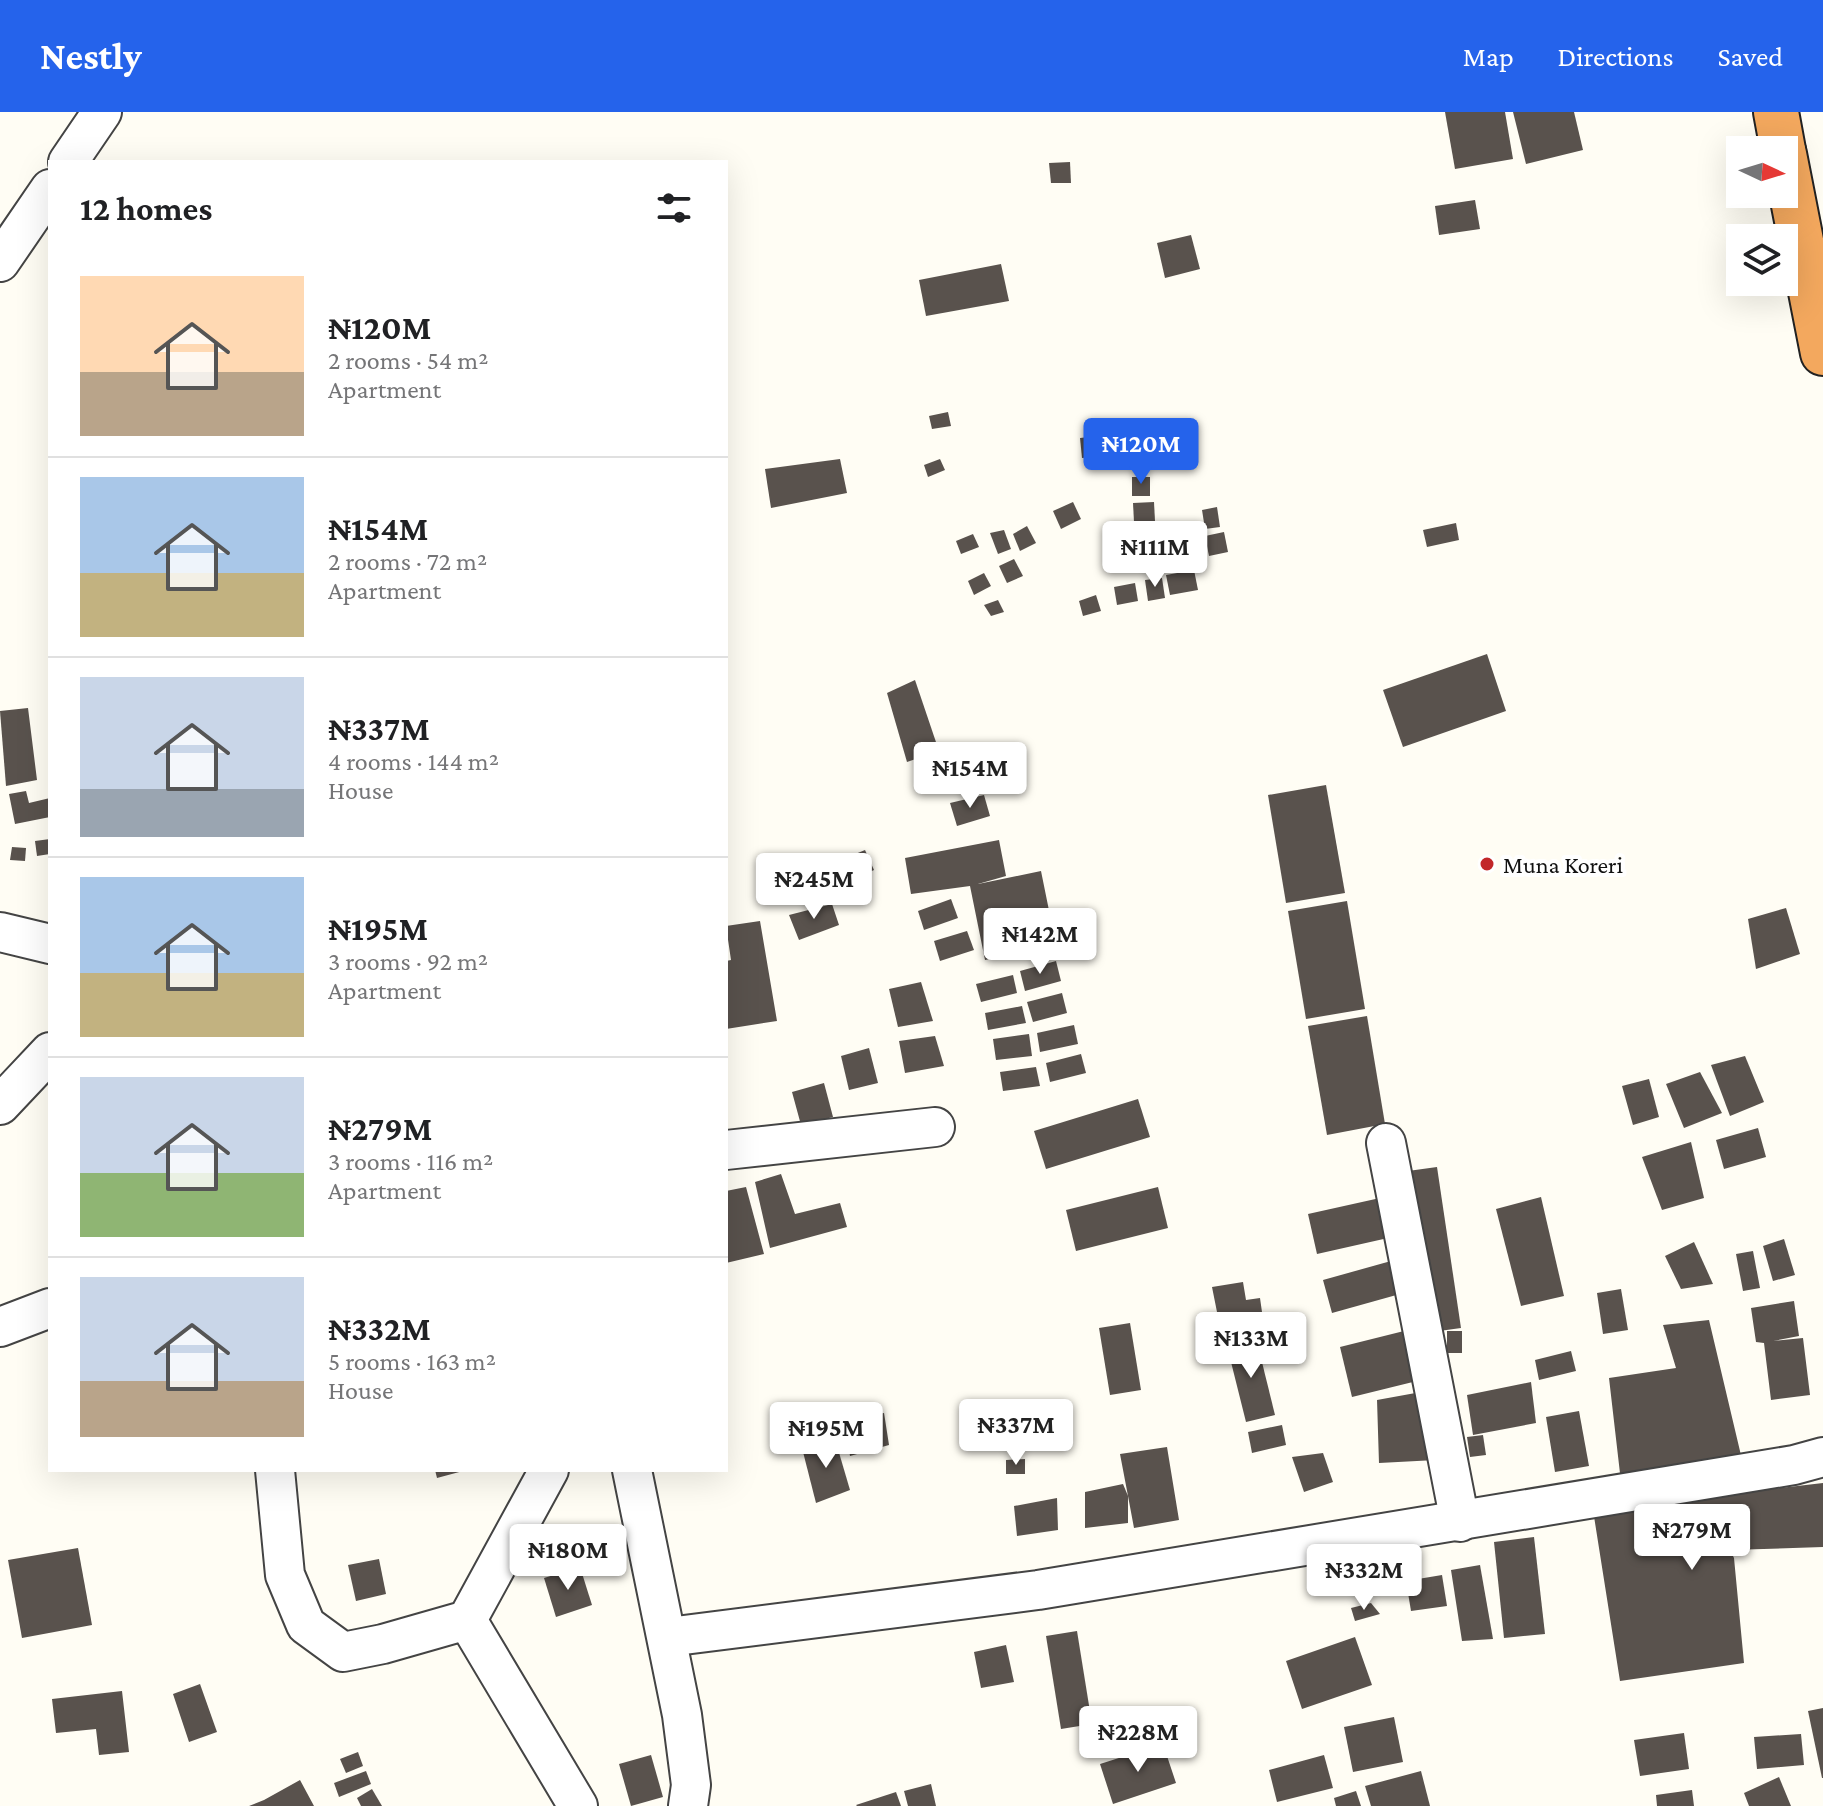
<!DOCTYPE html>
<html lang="en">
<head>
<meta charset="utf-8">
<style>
	body { margin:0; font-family:"Crimson Pro",serif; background:#f6f6f6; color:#202124; height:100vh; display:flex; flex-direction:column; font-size:30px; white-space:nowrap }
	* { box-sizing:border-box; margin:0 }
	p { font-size:26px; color:#757577 }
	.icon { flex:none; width:44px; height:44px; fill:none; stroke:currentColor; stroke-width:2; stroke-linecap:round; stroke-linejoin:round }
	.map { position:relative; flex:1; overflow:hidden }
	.sheet { position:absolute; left:48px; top:48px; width:680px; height:1312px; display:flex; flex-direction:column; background:#fff; border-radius:0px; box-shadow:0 8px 32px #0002 }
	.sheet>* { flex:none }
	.needle { width:52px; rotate:94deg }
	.fabs { position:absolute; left:1726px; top:24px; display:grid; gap:16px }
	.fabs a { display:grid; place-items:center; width:72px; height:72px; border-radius:0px; background:#fff; box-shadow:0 8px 32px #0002; font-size:40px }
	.price { position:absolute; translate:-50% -68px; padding:0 18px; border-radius:8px; background:#fff; color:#222; font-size:26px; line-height:52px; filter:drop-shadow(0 2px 4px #0008) }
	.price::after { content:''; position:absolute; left:50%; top:48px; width:24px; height:18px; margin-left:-12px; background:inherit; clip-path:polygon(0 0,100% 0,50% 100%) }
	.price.on { background:#2563eb; color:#fff }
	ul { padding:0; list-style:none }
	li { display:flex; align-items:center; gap:24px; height:200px; padding:0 32px }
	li+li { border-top:2px solid #e0e0e0 }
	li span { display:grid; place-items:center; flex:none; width:224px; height:160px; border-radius:0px; color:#555 }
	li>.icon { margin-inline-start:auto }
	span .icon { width:96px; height:96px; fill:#fffc; stroke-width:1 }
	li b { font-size:34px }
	h2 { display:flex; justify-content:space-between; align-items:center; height:96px; padding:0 32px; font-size:34px }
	header { display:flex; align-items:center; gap:48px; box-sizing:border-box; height:112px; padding:0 40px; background:#2563eb; color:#fff }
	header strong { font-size:38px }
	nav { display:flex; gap:44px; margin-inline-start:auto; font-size:28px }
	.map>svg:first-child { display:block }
</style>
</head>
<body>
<header>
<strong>Nestly</strong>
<nav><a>Map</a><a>Directions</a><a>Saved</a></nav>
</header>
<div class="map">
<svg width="1823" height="1694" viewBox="0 0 1823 1694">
	<rect width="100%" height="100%" fill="#fffdf4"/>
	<g fill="#59524d">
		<polygon points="1445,0 1505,0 1513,47 1455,57"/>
		<polygon points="1513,0 1574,0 1583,38 1526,52"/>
		<polygon points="1070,50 1071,71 1051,71 1049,51"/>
		<polygon points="1475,88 1480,117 1439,123 1435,94"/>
		<polygon points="1191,123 1200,157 1165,166 1157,131"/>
		<polygon points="1001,152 1009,189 926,204 919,168"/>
		<polygon points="948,300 951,314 932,317 929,304"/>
		<polygon points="1123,312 1143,314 1140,337 1121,335"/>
		<polygon points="1106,323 1108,343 1082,346 1080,326"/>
		<polygon points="840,347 847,381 771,396 765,357"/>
		<polygon points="940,347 945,358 928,365 924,353"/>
		<rect x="1132" y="365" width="18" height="19"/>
		<polygon points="1073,390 1081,407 1061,417 1053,399"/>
		<polygon points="1154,390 1155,409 1134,410 1133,391"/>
		<polygon points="1217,395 1220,415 1205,417 1202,398"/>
		<polygon points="1456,411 1459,428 1427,435 1423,418"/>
		<polygon points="1027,414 1036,431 1020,439 1013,422"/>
		<polygon points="1153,415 1158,429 1140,435 1138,420"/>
		<polygon points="1004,418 1011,437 998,442 990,421"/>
		<polygon points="1224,420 1228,440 1209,444 1205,424"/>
		<polygon points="973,422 979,435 961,442 956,429"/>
		<polygon points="1163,434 1167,452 1147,456 1144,438"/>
		<polygon points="1014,447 1023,464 1007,471 999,454"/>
		<polygon points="1194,458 1198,478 1170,483 1166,463"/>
		<polygon points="984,461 991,474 974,483 968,469"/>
		<polygon points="1162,466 1165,486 1148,489 1145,468"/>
		<polygon points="1135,471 1138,489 1117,493 1114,475"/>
		<polygon points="1096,483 1101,499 1083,504 1079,489"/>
		<polygon points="998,488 1004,500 991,504 984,493"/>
		<polygon points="1487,542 1506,599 1403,635 1383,578"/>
		<polygon points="915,568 939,639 907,650 887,581"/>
		<polygon points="28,596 37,668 6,674 0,599"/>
		<polygon points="1326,673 1345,781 1286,791 1268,683"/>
		<polygon points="26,679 29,691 50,686 50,705 15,712 9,682"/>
		<polygon points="984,683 990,704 957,714 950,691"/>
		<polygon points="50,727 50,742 37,744 35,729"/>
		<polygon points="999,728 1006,764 978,772 1041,759 1056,833 985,848 970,774 911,782 905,746"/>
		<polygon points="12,735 26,736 25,749 10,748"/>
		<polygon points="865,738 874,758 840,773 829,753"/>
		<polygon points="951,787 958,806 924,818 918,799"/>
		<polygon points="1347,789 1365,897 1306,907 1288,799"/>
		<polygon points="832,792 839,813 799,828 789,803"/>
		<polygon points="1786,796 1800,842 1756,857 1748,807"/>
		<polygon points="760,809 777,909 726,917 726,849 731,848 726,814"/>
		<polygon points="967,819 974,838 940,849 934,829"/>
		<polygon points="1056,849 1061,869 1025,879 1020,859"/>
		<polygon points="1013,863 1017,881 981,890 976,872"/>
		<polygon points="921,870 933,909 898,915 889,877"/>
		<polygon points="1062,881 1067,901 1033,910 1027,890"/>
		<polygon points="1022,894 1026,911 988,918 985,901"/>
		<polygon points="1367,904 1385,1012 1327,1023 1308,914"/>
		<polygon points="1074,913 1078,932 1040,940 1037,921"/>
		<polygon points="1029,922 1032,944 996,948 993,927"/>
		<polygon points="935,924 944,954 905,961 899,929"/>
		<polygon points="869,936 878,971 849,978 841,944"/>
		<polygon points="1081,942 1086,961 1050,970 1046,951"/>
		<polygon points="1745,944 1764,990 1730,1004 1711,953"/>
		<polygon points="1036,955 1040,974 1003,979 1000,960"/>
		<polygon points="1700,960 1722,1001 1684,1016 1666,972"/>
		<polygon points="1649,967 1659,1005 1633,1013 1622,974"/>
		<polygon points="824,971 833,1005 801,1013 792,980"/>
		<polygon points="1138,987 1150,1025 1046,1057 1034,1019"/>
		<polygon points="1758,1016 1766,1045 1724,1057 1716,1028"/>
		<polygon points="1691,1030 1704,1086 1662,1098 1642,1045"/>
		<polygon points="1437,1055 1461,1216 1432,1220 1408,1059"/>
		<polygon points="781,1062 795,1102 840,1091 847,1115 770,1136 755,1070"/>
		<polygon points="746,1075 764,1142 726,1151 726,1079"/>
		<polygon points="1158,1075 1168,1116 1076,1139 1066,1098"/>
		<polygon points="1541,1085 1564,1184 1521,1194 1496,1097"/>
		<polygon points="1380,1086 1388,1126 1317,1142 1308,1102"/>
		<polygon points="1784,1127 1795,1163 1773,1169 1763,1134"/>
		<polygon points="1694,1130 1713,1172 1681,1177 1665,1144"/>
		<polygon points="1753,1139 1760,1176 1743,1179 1736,1142"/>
		<polygon points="1391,1149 1400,1182 1332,1201 1323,1168"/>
		<polygon points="1243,1170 1246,1188 1260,1186 1263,1207 1220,1215 1212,1175"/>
		<polygon points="1621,1177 1628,1218 1603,1222 1597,1181"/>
		<polygon points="1794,1189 1799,1224 1773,1229 1803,1226 1810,1283 1771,1288 1764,1231 1756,1230 1751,1196"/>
		<polygon points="1709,1208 1744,1356 1621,1370 1609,1266 1676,1256 1663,1213"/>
		<polygon points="1130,1211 1141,1278 1110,1283 1099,1216"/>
		<polygon points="1408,1218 1421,1268 1352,1285 1340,1235"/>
		<rect x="1447" y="1219" width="15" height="22"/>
		<polygon points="1256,1226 1275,1303 1246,1310 1227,1234"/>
		<polygon points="1571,1239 1576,1259 1539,1268 1535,1248"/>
		<polygon points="1531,1270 1536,1311 1473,1323 1467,1283"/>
		<polygon points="1432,1278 1436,1348 1379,1351 1377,1288"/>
		<polygon points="1579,1299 1589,1354 1555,1360 1546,1305"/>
		<polygon points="884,1301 889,1333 850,1344 844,1307"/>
		<polygon points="1282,1313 1286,1333 1252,1341 1248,1320"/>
		<polygon points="1483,1323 1486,1343 1470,1345 1467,1325"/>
		<polygon points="835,1327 850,1378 816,1391 802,1336"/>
		<polygon points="1167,1335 1179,1408 1134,1416 1128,1384 1128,1411 1085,1416 1085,1380 1123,1372 1128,1384 1120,1342"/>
		<polygon points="1323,1341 1333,1370 1304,1380 1292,1345"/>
		<polygon points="1025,1347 1025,1362 1006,1362 1006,1348"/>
		<polygon points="435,1358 463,1358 463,1359 437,1366"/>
		<polygon points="1823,1371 1823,1435 1730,1438 1734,1446 1744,1551 1620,1569 1593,1398"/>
		<polygon points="1057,1386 1058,1418 1017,1424 1014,1394"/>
		<polygon points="1534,1425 1545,1522 1504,1526 1494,1430"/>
		<polygon points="78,1436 92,1513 22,1526 8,1448"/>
		<polygon points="379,1447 386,1482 356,1489 348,1453"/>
		<polygon points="1480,1453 1493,1527 1462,1529 1451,1458"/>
		<polygon points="580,1455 592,1493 556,1505 544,1466"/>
		<polygon points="1442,1463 1447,1494 1411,1499 1406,1469"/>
		<polygon points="1371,1491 1380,1502 1355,1509 1351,1496"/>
		<polygon points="1077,1519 1092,1612 1061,1617 1046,1524"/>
		<polygon points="1355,1525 1372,1573 1302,1597 1286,1549"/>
		<polygon points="1006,1533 1014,1570 981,1576 974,1540"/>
		<polygon points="200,1572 217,1620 189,1630 173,1582"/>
		<polygon points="122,1579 129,1640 99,1643 96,1617 56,1621 52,1587"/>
		<polygon points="1823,1596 1823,1666 1822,1666 1808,1599"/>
		<polygon points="1394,1605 1403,1650 1353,1660 1344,1615"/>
		<polygon points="1684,1621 1689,1657 1640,1664 1634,1628"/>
		<polygon points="1801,1622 1804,1653 1757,1657 1754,1625"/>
		<polygon points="1163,1632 1176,1671 1113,1692 1100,1652"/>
		<polygon points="358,1640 363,1654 346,1661 340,1647"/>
		<polygon points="651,1643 663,1685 631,1694 619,1652"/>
		<polygon points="1324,1643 1333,1676 1277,1690 1269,1658"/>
		<polygon points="366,1659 371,1672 339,1685 334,1671"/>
		<polygon points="1421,1659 1430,1694 1371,1694 1365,1674"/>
		<polygon points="1779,1665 1791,1694 1749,1694 1744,1681"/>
		<polygon points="300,1668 314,1694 249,1694 264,1688"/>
		<polygon points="931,1672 936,1694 908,1694 904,1679"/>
		<polygon points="372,1677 382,1694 361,1694 357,1686"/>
		<polygon points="1692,1678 1694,1694 1657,1694 1656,1683"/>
		<polygon points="1356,1679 1361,1694 1336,1694 1334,1686"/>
		<polygon points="896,1680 901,1694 857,1694 856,1693"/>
	</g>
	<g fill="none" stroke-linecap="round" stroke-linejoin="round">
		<defs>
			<g id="minor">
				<polyline points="68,50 102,0"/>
				<polyline points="0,150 50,77"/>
				<polyline points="0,820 50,832"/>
				<polyline points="0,993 50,940"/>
				<polyline points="1386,1031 1460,1410"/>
				<polyline points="726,1038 935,1015"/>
				<polyline points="0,1215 50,1196"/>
				<polyline points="275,1358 285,1463 306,1513 343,1540 383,1532 467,1508 549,1358"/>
				<polyline points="632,1358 682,1603 691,1673 688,1694"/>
				<polyline points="467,1508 578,1694"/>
				<polyline points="668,1525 1038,1478 1794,1353 1823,1345"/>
			</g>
			<g id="highway">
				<polyline points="1776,0 1783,38"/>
				<polyline points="1784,42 1823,241"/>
			</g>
		</defs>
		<use href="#minor" stroke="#444" stroke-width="42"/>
		<use href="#highway" stroke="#222" stroke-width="48"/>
		<use href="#minor" stroke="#fff" stroke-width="38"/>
		<use href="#highway" stroke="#f3a85e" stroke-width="44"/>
	</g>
	<circle fill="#c22729" stroke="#fff" stroke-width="3" cx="1487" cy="752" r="8"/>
	<g text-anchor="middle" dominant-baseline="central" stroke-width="8" stroke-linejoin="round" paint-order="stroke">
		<g font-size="24" fill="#111" stroke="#fff" text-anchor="start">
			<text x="1503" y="752">Muna Koreri</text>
		</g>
	</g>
</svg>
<div class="fabs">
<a><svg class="needle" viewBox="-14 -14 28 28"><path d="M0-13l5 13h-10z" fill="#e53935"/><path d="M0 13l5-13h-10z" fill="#757577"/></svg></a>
<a><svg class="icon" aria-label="layers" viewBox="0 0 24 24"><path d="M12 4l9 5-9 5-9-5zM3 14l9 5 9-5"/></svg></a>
</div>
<b class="price on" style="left:1141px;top:374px">₦120M</b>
<b class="price" style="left:1155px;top:477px">₦111M</b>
<b class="price" style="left:970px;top:698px">₦154M</b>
<b class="price" style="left:814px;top:809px">₦245M</b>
<b class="price" style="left:1040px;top:864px">₦142M</b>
<b class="price" style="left:1251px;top:1268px">₦133M</b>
<b class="price" style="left:1016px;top:1355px">₦337M</b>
<b class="price" style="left:826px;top:1358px">₦195M</b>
<b class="price" style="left:1692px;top:1460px">₦279M</b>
<b class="price" style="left:568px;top:1480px">₦180M</b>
<b class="price" style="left:1364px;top:1500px">₦332M</b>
<b class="price" style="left:1138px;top:1662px">₦228M</b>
<section class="sheet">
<h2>12 homes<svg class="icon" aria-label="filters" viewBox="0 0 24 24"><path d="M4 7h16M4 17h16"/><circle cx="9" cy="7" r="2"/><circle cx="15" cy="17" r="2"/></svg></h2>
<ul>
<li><span style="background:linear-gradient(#ffd9b3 60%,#b9a48a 0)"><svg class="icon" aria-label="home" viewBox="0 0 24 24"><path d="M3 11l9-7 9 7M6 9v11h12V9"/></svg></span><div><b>₦120M</b><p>2 rooms · 54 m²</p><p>Apartment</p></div></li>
<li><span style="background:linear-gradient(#a9c7e8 60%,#c2b280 0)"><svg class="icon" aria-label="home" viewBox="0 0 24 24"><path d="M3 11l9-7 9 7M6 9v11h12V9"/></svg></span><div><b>₦154M</b><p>2 rooms · 72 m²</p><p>Apartment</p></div></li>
<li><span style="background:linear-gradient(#c9d6e8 70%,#9aa5b1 0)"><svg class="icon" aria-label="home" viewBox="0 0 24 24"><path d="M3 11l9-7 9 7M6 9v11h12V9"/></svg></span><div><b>₦337M</b><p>4 rooms · 144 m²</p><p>House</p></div></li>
<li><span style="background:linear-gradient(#a9c7e8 60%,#c2b280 0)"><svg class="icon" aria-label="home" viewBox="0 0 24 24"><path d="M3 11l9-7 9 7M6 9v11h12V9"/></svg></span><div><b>₦195M</b><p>3 rooms · 92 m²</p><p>Apartment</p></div></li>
<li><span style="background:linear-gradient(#c9d6e8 60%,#8fb573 0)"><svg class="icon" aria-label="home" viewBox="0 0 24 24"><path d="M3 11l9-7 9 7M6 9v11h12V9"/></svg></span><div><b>₦279M</b><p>3 rooms · 116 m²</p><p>Apartment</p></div></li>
<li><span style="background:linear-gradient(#c9d6e8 65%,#b9a48a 0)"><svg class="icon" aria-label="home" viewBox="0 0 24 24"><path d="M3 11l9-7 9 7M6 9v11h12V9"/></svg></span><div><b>₦332M</b><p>5 rooms · 163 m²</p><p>House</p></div></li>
</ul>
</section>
</div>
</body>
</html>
